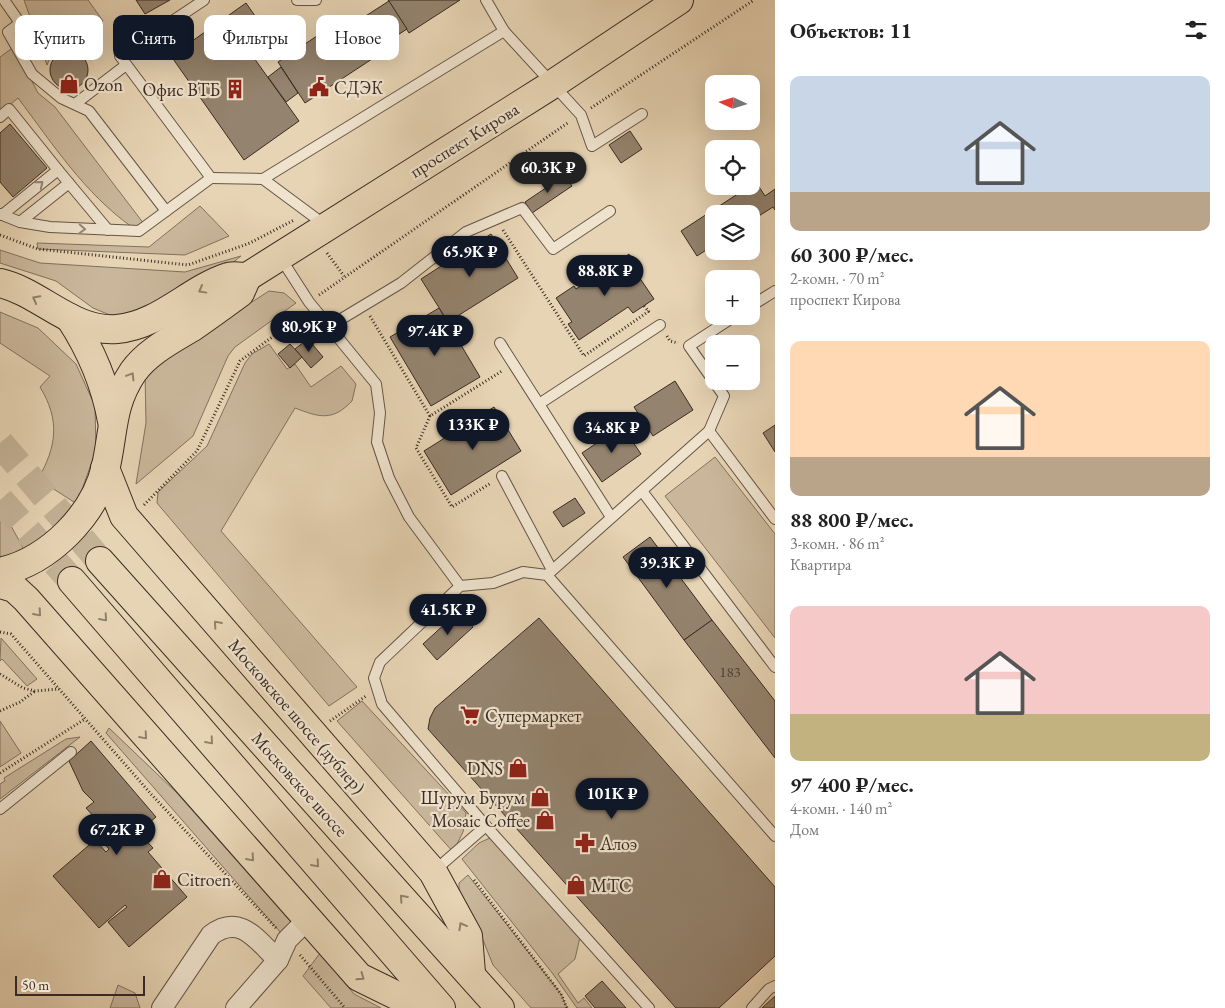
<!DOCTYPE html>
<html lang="ru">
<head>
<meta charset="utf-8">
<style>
	body { margin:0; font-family:"EB Garamond",serif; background:#f6f6f6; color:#222; height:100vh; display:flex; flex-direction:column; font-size:19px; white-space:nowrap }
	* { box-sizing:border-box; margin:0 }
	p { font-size:16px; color:#767676 }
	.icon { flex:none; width:28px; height:28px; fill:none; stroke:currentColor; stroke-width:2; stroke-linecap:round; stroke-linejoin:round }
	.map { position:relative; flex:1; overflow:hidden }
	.side { display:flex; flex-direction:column; background:#fff; width:450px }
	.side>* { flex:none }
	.hud { position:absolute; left:15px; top:15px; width:475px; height:45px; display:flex; gap:10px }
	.needle { width:32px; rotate:274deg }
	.controls { position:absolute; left:705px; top:75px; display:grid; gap:10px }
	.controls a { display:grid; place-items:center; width:55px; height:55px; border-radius:10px; background:#fff; box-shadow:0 5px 20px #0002; font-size:25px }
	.scale { position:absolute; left:15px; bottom:12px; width:130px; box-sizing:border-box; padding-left:5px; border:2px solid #3a2b23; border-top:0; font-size:14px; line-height:18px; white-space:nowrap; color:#3a2b23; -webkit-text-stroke:4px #efe3ce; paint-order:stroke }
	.price { position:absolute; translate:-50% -42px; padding:0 11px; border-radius:18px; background:#111827; color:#fff; font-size:16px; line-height:32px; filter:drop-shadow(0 1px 2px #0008) }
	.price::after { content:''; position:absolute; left:50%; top:30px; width:15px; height:11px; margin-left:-8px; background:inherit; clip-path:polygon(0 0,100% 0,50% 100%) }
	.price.on { background:#222; color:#fff }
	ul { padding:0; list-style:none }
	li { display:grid; align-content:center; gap:10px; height:265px; padding:0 15px }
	li span { display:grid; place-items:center; height:155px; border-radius:10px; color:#555 }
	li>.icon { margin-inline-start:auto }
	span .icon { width:90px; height:90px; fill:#fffc; stroke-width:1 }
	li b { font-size:21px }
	h2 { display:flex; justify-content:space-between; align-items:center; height:60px; padding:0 15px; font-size:21px }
	.pill { padding:0 18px; border-radius:10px; background:#fff; box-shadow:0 5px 20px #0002; font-size:18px; line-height:45px }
	.pill.on { background:#111827; color:#fff }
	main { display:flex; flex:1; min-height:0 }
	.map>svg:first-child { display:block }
</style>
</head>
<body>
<main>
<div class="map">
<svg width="775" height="1008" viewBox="0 0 775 1008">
	<rect width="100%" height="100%" fill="#e7d4b4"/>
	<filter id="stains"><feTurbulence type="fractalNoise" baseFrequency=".004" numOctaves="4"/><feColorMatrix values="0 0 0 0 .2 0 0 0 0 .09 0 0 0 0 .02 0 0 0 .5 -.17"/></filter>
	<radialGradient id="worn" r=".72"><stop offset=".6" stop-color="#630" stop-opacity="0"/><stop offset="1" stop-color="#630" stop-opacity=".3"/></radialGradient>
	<g fill="#cab79b" stroke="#82715f">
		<path d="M 24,0 L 88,0 L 103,21 C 95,28 87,37 78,43 C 63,53 55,44 47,65 Z"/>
		<path d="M 11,49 L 16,50 L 38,93 L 55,107 L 144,224 L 132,227 C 85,194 52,143 18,98 L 0,113 L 0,57 Z"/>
		<polygon points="200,206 229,236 185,255 38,249 37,243 149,247"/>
		<polygon points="0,250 40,263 185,272 241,256 216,276 167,304 117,318 93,308 56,281 0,263"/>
		<polygon points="269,291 284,293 296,303 235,347 228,356 193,436 136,484 146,423 145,374 179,349"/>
		<path d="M 0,312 L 38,328 L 76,364 L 95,406 L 96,450 L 77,504 L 38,479 C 57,446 60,420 40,387 L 50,376 L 0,343 Z"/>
		<path d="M 269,344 L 287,369 L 295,364 L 311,387 L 341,366 L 356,384 L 352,401 C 332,422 319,417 295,408 L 221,531 L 357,687 L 329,706 L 157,503 L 158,492 L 207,446 L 245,363 L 252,354 Z"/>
		<polygon points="715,457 775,534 775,638 665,496"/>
		<polygon points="1,508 26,553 0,559 0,509"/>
		<polygon points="1,638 37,679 27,686 2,659 0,661"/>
		<polygon points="362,701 466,813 463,832 453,852 337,721"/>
		<polygon points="0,721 21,753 0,767"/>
		<polygon points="109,728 176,792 297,929 287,940 106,733"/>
		<polygon points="80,737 0,799 0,784 5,781 4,778 66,739"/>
		<polygon points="492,837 580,937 575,959 558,974 578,1003 584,998 592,1008 577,1008 553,974 462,859 479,843"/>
		<polygon points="468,875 561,994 567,1008 531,1008 493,965 479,930 459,901 459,883"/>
		<polygon points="320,953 354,994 381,1008 331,1008 303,976"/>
		<polygon points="118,985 135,993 140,1008 110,1008"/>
	</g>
	<g fill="#94836e" stroke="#3a2b23">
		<polygon points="136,0 170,0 145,14"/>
		<polygon points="388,0 460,0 409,33"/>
		<polygon points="389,1 407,29 368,54 350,26"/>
		<polygon points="246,3 274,43 254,58 299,121 244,160 171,56"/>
		<polygon points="344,18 372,59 305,103 278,62"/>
		<circle cx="69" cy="70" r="19"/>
		<polygon points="281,67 298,93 286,102 268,77"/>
		<polygon points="10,124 47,168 13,197 0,182 0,133"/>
		<polygon points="630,131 642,149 621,163 609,145"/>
		<polygon points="565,175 572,186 532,213 525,202"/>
		<polygon points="756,182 765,196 775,189 775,210 773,207 751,221 751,214 714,214 714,245 697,256 681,231"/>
		<polygon points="491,234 518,278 448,322 421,279"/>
		<polygon points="629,254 640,271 637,274 654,299 633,313 628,307 579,340 568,324 572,322 556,298 574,286 576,289"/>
		<polygon points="439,308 480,377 431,406 390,337"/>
		<polygon points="308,339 323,357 311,368 295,349"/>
		<polygon points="290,344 302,357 290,368 278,354"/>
		<polygon points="675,381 693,410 653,436 634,407"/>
		<polygon points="494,407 521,451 451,495 424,451"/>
		<polygon points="775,425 775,452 763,433"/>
		<polygon points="622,426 641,454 602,482 582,453"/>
		<polygon points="575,498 585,513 563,527 553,512"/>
		<polygon points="650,537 712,620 684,640 623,557"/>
		<polygon points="459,611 473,627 437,660 423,644"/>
		<polygon points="539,618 775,887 775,956 719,1008 676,1008 428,729 430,718 435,708"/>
		<polygon points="712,620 775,701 775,758 684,640"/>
		<polygon points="91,741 156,817 138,832 153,848 148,852 187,897 129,947 108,922 127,907 125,905 99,928 53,876 95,840 106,852 109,849 89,826 96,819 86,808 94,802 83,791 69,761"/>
		<polygon points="602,981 626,1008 595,1008 585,996"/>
		<polygon points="775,996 775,1008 762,1008"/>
	</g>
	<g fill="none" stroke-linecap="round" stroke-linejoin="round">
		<g stroke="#c4b297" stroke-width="28" stroke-dasharray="28 14" stroke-linecap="butt">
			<polyline points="0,443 100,561"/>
			<polyline points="0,500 72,581"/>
		</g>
		<defs>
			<g id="lane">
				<polyline points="4,0 20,23 8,32 32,74 61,98 89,111 166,211"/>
				<polyline points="297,0 316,0"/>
				<polyline points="486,0 504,31 581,115 592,146 642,114"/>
				<polyline points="75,104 126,65"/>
				<polyline points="0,117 9,109 58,170 2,215"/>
				<polyline points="58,170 108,230"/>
				<polyline points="211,178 263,179 325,225"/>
				<polyline points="263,179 504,31"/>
				<polyline points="0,214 20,222 50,227 139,231 211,178 120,56 204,0"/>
				<polyline points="20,222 69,183"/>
				<polyline points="280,257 309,302 376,384 380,413 377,442 389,478 409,517 460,586 493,583 523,572 547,575 775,836"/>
				<polyline points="751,306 775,291"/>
				<polyline points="735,316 689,346 724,396 709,431 775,519"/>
				<polyline points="328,327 401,283 466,232 522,208 553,249 610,211"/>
				<polyline points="500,343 611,517"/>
				<polyline points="539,404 660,325"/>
				<polyline points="502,476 552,570"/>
				<polyline points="642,491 775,667"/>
				<polyline points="547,575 709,431"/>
				<polyline points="460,586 380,662 374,678 382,704 486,826 649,1008"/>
				<polyline points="0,809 71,752"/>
				<polyline points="434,871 486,826"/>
				<polyline points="752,1008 769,989 775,986"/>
			</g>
			<g id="street">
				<path d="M 162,1008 L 211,935 C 240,913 257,940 278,960"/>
				<polyline points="236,1008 278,960 287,940 307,920"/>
			</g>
			<g id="primary">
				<polyline points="247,277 553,84 679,0"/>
				<path d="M 0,283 C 40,292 73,333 117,329 C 160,325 189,290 228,277 C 233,275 241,277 247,277"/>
				<path d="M 70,318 C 91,350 105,382 112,421"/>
				<polyline points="105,468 124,516 433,872 468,936 471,973"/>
				<polyline points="100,561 500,1008"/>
				<path d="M 0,572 C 49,561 95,515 106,466 C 114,430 111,405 133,372 C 148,351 173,339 194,326 C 210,315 225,304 240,293 L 247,277"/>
				<polyline points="72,581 441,1008"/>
				<polyline points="0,584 14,588 26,599 359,977 408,1001 432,1008"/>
			</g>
		</defs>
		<use href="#lane" stroke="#655547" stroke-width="12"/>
		<use href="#street" stroke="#655547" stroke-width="22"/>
		<use href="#primary" stroke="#3a2b23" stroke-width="30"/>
		<g stroke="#3a2b23" stroke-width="3" stroke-dasharray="1 2.5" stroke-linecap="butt">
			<polyline points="591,108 754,0"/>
			<polyline points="503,230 584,356 649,311"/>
			<polyline points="0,235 38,249 188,265 250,243 294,220"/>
			<polyline points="327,253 344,276"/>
			<polyline points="319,295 569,122"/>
			<polyline points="644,306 650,313"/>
			<polyline points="370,316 430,416 502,371"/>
			<polyline points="667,336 670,341 678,343"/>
			<polyline points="430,416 416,448 452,507 491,483"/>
			<polyline points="144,505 197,451 240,361 303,314"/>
			<polyline points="0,632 11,634 151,794 276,928"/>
			<polyline points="0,674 23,688 35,691 59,689"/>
			<polyline points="0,711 20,702 35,691"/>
			<polyline points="330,721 366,696"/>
			<polyline points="0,773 85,719"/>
			<polyline points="474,880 561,994 567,1008"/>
			<polyline points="300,955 345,1008"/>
		</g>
		<use href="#lane" stroke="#efe3ce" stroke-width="10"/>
		<use href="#street" stroke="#efe3ce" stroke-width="20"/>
		<use href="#primary" stroke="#e7d4b4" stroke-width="28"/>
	</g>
	<defs><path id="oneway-chevron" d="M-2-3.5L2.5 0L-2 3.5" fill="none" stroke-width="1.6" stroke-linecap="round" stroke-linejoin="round" transform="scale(1.25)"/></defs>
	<g stroke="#948778">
		<use href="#oneway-chevron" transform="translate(40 184) rotate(-39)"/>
		<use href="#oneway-chevron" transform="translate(82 229) rotate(3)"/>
	</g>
	<g stroke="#90806c">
		<use href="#oneway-chevron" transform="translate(202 290) rotate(151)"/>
		<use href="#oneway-chevron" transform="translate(36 299) rotate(-152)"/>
		<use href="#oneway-chevron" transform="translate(131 376) rotate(-59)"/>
		<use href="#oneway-chevron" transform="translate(38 613) rotate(49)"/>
		<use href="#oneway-chevron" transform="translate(104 618) rotate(49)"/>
		<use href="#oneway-chevron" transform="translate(217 624) rotate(-131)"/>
		<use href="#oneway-chevron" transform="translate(144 736) rotate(49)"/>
		<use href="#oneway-chevron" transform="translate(210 741) rotate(49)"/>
		<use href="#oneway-chevron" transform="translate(251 858) rotate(49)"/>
		<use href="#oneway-chevron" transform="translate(316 864) rotate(49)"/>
		<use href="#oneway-chevron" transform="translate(403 898) rotate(-132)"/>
		<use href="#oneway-chevron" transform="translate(462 926) rotate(-119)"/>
		<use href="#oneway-chevron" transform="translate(361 977) rotate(35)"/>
	</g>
	<defs>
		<symbol id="shop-bare" viewBox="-9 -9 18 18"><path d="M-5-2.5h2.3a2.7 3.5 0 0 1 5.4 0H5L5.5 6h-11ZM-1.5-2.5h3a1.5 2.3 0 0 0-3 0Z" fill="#8f2418" stroke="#efe3ce" stroke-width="2.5" paint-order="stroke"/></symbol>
		<symbol id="civic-bare" viewBox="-9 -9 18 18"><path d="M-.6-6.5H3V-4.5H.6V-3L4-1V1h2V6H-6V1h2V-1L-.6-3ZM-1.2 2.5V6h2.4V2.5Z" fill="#8f2418" stroke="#efe3ce" stroke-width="2.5" paint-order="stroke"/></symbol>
		<symbol id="building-bare" viewBox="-9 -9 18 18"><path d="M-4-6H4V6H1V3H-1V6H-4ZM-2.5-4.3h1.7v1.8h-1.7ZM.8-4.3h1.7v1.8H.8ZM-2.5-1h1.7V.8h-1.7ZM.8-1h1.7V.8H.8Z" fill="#8f2418" stroke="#efe3ce" stroke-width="2.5" paint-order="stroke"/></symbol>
		<symbol id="supermarket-bare" viewBox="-9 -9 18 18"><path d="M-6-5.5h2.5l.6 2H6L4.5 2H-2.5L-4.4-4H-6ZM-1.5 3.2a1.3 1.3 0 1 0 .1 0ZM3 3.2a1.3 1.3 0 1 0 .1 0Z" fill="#8f2418" stroke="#efe3ce" stroke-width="2.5" paint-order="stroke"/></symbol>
		<symbol id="pharmacy-bare" viewBox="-9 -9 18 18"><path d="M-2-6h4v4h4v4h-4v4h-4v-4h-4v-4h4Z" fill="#8f2418" stroke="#efe3ce" stroke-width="2.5" paint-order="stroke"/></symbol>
	</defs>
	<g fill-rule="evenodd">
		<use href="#shop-bare" x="55" y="70" width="28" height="28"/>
		<use href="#civic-bare" x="305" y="73" width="28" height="28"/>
		<use href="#building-bare" x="221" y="75" width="28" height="28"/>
		<use href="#supermarket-bare" x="456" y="701" width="28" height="28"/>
		<use href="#shop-bare" x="504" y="754" width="28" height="28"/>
		<use href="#shop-bare" x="526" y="783" width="28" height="28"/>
		<use href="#shop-bare" x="531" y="806" width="28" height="28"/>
		<use href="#pharmacy-bare" x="571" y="829" width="28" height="28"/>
		<use href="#shop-bare" x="148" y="865" width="28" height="28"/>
		<use href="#shop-bare" x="562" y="871" width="28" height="28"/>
	</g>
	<g text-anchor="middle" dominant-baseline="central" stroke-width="4.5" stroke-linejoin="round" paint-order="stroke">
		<g font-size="15" fill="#504136">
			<text x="730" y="671">183</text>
		</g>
		<g font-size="18" fill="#3a2b23" stroke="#efe3ce" text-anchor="start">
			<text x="84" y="84">Ozon</text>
			<text x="334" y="87">СДЭК</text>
			<text x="220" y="89" text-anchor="end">Офис ВТБ</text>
			<text x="485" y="715">Супермаркет</text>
			<text x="503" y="768" text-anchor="end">DNS</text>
			<text x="525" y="797" text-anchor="end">Шурум Бурум</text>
			<text x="530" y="820" text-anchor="end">Mosaic Coffee</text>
			<text x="600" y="843">Алоэ</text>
			<text x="177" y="879">Citroen</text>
			<text x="591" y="885">МТС</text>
		</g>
		<g font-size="18" fill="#3a2b23" stroke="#efe3ce">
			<text transform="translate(464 140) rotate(-32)">проспект Кирова</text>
			<text transform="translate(297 716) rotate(49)">Московское шоссе (дублер)</text>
			<text transform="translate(300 784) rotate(48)">Московское шоссе</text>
		</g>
	</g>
	<rect width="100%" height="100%" filter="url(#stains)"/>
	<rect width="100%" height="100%" fill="url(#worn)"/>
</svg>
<div class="controls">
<a><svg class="needle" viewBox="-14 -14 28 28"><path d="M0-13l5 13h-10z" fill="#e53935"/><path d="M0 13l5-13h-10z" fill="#767676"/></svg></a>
<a><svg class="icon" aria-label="locate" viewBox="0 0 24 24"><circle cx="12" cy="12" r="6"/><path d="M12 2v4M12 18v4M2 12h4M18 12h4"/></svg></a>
<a><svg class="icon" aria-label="layers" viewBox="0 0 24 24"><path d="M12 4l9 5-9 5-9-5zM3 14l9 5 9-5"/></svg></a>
<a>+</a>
<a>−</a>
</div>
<div class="scale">50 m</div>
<b class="price on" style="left:548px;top:194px">60.3K ₽</b>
<b class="price" style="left:470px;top:278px">65.9K ₽</b>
<b class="price" style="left:605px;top:297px">88.8K ₽</b>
<b class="price" style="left:309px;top:353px">80.9K ₽</b>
<b class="price" style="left:435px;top:357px">97.4K ₽</b>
<b class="price" style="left:473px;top:451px">133K ₽</b>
<b class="price" style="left:612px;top:454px">34.8K ₽</b>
<b class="price" style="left:667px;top:589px">39.3K ₽</b>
<b class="price" style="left:448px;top:636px">41.5K ₽</b>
<b class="price" style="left:612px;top:820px">101K ₽</b>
<b class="price" style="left:117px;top:856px">67.2K ₽</b>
<div class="hud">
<a class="pill">Купить</a>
<a class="pill on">Снять</a>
<a class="pill">Фильтры</a>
<a class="pill">Новое</a>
</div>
</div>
<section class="side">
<h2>Объектов: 11<svg class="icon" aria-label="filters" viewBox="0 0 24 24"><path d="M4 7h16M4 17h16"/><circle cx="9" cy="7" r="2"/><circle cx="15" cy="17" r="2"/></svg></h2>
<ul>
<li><span style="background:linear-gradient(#c9d6e8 75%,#b9a48a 0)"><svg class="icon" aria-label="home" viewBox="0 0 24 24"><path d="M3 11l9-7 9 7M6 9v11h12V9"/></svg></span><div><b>60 300 ₽/мес.</b><p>2-комн. · 70 m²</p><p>проспект Кирова</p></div></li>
<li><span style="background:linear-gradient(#ffd9b3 75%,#b9a48a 0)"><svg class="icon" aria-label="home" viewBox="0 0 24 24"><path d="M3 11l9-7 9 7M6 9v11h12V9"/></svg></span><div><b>88 800 ₽/мес.</b><p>3-комн. · 86 m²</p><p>Квартира</p></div></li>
<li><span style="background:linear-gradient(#f6c9c9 70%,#c2b280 0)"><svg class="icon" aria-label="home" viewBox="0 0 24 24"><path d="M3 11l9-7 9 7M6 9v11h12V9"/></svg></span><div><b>97 400 ₽/мес.</b><p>4-комн. · 140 m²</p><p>Дом</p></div></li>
</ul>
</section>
</main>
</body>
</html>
